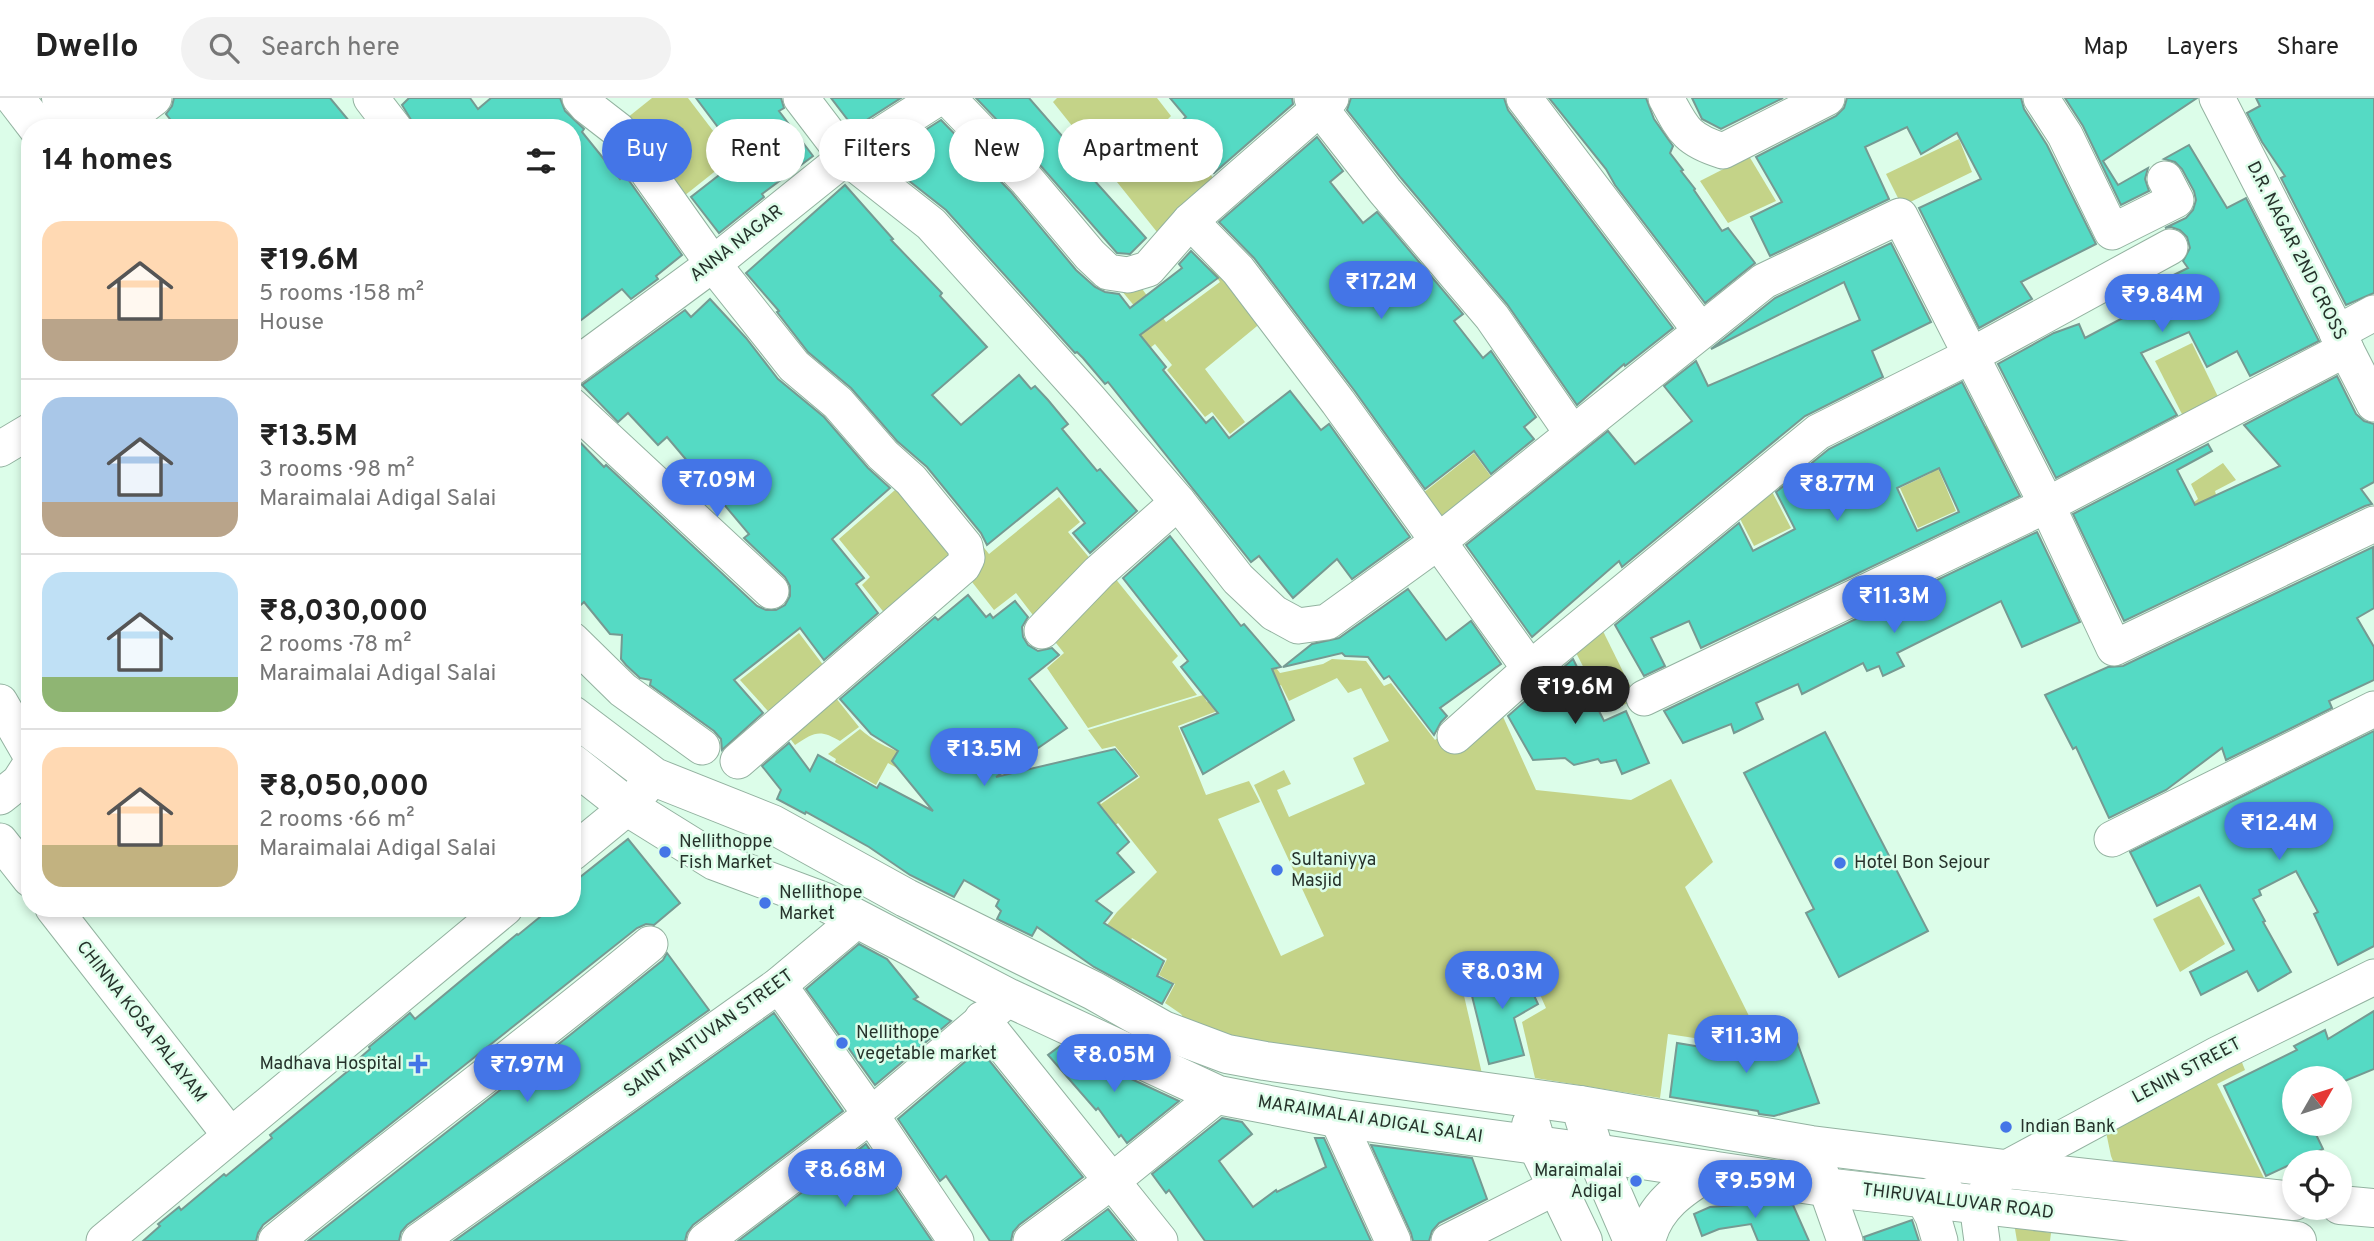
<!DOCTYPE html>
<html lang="en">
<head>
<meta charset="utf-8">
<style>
	body { margin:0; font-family:Overpass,sans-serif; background:#f2f2f2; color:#222; height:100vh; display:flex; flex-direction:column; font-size:26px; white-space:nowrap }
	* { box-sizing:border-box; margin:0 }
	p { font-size:23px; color:#767676 }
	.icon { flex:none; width:38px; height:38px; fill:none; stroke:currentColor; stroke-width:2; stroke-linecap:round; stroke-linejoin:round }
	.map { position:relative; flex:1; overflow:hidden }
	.details { position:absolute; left:21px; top:21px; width:560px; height:798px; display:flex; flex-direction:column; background:#fff; border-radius:28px; box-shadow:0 4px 10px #0003 }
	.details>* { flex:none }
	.guide { position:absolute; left:602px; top:21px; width:665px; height:63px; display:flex; gap:14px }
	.needle { width:46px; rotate:51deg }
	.controls { position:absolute; left:2282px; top:968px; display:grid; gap:14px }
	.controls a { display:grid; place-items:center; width:70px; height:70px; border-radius:50%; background:#fff; box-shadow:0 4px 10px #0003; font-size:35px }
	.price { position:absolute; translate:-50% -60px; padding:0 16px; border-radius:24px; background:#4475e7; color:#fff; font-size:23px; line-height:46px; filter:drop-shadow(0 2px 4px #0008) }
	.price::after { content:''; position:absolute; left:50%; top:42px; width:21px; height:16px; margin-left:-10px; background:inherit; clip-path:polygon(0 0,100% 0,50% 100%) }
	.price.current { background:#222; color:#fff }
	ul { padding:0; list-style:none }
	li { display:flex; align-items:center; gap:21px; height:175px; padding:0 21px }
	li+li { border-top:2px solid #e0e0e0 }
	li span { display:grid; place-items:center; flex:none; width:196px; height:140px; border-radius:21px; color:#555 }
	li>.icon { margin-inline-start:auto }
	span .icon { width:84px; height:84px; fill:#fffc; stroke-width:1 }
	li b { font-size:30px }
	h2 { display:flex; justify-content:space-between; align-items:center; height:84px; padding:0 21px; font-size:30px }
	.tag { padding:0 24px; border-radius:32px; background:#fff; box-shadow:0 4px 10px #0003; font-size:24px; line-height:63px }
	.tag.current { background:#4475e7; color:#fff }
	header { display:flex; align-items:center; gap:42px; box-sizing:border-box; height:98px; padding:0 35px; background:#fff; border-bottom:2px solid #e0e0e0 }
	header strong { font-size:33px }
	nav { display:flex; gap:38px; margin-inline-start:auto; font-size:24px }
	.search { width:490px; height:63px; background:#f2f2f2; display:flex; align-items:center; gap:18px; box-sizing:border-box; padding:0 24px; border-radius:38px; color:#767676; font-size:26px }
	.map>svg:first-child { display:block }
</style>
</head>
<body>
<header>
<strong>Dwello</strong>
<div class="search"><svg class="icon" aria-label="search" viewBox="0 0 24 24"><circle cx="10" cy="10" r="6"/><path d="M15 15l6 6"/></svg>Search here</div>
<nav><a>Map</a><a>Layers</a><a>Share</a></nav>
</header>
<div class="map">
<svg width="2374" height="1143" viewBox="0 0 2374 1143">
	<rect width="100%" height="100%" fill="#dcfde9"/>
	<g fill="#c4d388">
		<polygon points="652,0 688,0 733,59 684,98 627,20"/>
		<polygon points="1057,0 1157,0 1171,18 1167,22 1222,91 1161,139 1053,4"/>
		<polygon points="1959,41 1972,74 1902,108 1886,76"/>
		<polygon points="1749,58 1776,103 1728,125 1700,83"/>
		<polygon points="1205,163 1268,219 1205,271 1245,324 1230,336 1212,314 1205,319 1167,272 1172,267 1155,246 1150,250 1130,226 1141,216 1121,192 1135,181 1166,224 1220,184"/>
		<polygon points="2192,245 2223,309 2187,326 2155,263"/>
		<polygon points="1996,325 2009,354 1996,354 1937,368 1956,413 1918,430 1900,390 1931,375 1919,349"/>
		<polygon points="1474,355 1498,388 1449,428 1423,395"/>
		<polygon points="2223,365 2236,382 2215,393 2218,404 2188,409 2198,401 2191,386"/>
		<polygon points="1767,384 1791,430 1754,448 1735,411"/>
		<polygon points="903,385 959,453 890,522 862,487 870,479 839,441"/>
		<polygon points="1059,399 1080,424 1068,434 1097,469 1039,525 1016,495 994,512 965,475 973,436 989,456"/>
		<polygon points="1110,474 1178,558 1172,564 1197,597 1088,630 1047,570 1064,555 1048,535"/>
		<polygon points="1598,523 1637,602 1606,613 1571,545"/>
		<polygon points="799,535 830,576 777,623 740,582"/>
		<polygon points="1332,561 1366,563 1384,588 1391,585 1435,642 1446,633 1500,612 1536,692 1631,702 1671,681 1713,764 1685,789 1754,928 1714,943 1668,936 1660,1000 1535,980 1522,924 1546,910 1524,861 1459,876 1483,980 1258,950 1190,929 1181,916 1165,905 1175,886 1159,877 1167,861 1132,840 1111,876 1093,845 1117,814 1157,774 1118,725 1102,738 1020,763 1098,702 1101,706 1140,679 1115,648 1102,651 1088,632 1203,597 1207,604 1232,584 1246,602 1178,628 1206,697 1249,683 1260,704 1218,721 1281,858 1324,838 1254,687 1284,672 1291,686 1277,692 1289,719 1365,686 1353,660 1389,643 1361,590 1348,595 1337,580 1289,603 1281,587 1247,600 1270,562 1280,575 1323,566"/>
		<path d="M 828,590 L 859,629 L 840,643 C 820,631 814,634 795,647 L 782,630 Z"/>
		<path d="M 860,631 C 884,652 902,655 932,661 L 920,683 L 888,665 L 876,687 L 835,664 L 836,661 L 828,656 Z"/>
		<polygon points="2199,798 2225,846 2180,874 2153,821"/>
		<polygon points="2235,947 2245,972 2217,986 2265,1082 2120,1080 2111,1058 2106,1034"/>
		<polygon points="2012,1113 2034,1132 2051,1135 2050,1143 2017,1143"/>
	</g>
	<g fill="#55dac4" stroke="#759a92" stroke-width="2" fill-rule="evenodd">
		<polygon points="174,0 330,0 355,30 177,30 166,16 172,8"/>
		<polygon points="409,0 470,0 478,11 491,0 560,0 565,13 584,31 582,34 620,81 625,77 682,157 656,178 658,181 631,201 622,191 572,229 572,30 416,30 402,7"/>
		<polygon points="696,0 781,0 784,10 779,13 813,58 762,96 764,99 719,135 691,99 741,60"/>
		<polygon points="831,0 901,0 854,30"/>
		<polygon points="976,0 1029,0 1084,63 1095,79 1093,81 1146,140 1130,156 1117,155 1040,67"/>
		<polygon points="1170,0 1292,0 1293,6 1214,75 1177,27 1186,19"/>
		<polygon points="1351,0 1504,0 1508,12 1673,230 1625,268 1624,266 1577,307 1507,206 1401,80 1347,12"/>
		<polygon points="1549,0 1646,0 1654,21 1673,48 1670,55 1683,72 1681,73 1695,91 1694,92 1722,133 1728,130 1755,165 1705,205 1615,87 1606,71"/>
		<polygon points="1692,0 1783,0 1721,31 1702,21"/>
		<polygon points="1847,0 2021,0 2024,11 2047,47 2096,146 2021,184 2032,201 1979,230 1919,110 1981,81 1957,35 1921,56 1907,29 1865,49 1889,101 1770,158 1751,119 1782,104 1756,59 1836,18 1844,10"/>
		<polygon points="2065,0 2197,0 2103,63 2118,87 2148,70 2145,81 2149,93 2121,107 2083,28"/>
		<polygon points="2256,0 2374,0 2374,195 2346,207 2281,80 2285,78 2262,44 2247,15 2260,8"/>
		<polygon points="941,22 1011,94 1076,172 1095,189 1105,194 1119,196 1130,210 1182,170 1179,166 1191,153 1218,180 1140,237 1166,269 1163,272 1206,325 1213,319 1229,340 1290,293 1321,332 1329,326 1410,439 1352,481 1337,461 1293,500 1259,458 1251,464 1108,284 1105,286 1083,260 1077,254 1075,255 946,112 894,71 897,69 886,57"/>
		<polygon points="1317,39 1343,73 1330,84 1363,125 1377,114 1463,216 1454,223 1483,260 1491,253 1536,319 1524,329 1534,341 1491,376 1474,353 1425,391 1354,292 1254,160 1219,124"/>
		<polygon points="2189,47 2227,110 2246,100 2319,243 2250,278 2237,253 2207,269 2189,234 2141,255 2177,317 2056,380 1998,266 2054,235 2079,226 2085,240 2136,213 2130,198 2188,170 2183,163 2190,150 2187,139 2180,132 2171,129 2165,130 2186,120 2193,112 2196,102 2194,93 2182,71 2175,64 2164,61"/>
		<polygon points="845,87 893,141 891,142 942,195 940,198 987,249 932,297 961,327 1019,277 1031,291 1035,288 1048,302 1068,326 1062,331 1097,373 1100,371 1137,413 1090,455 1073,435 1085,425 1057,390 987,447 981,435 927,369 897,343 851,290 808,254 777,214 779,213 746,175"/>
		<polygon points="1891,145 1931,224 1872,253 1883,279 1805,318 1622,469 1619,463 1532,539 1466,447 1608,333 1635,366 1692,323 1664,288 1696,263 1708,288 1860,222 1844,184 1711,251 1775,200"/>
		<polygon points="710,201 746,240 778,281 824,319 868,370 890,390 832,441 864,480 856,486 878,515 824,562 800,530 734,582 763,615 722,652 721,641 714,633 650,587 651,582 640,580 626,567 621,561 622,537 610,536 584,504 572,515 572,336 604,369 606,367 757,508 766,512 776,512 785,507 790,498 790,488 785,479 744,440 749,436 667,339 658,347 628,315 618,324 582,287 685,212 691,219"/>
		<polygon points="2337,278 2356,316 2364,323 2374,326 2374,384 2361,391 2372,406 2365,408 2124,523 2073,416 2208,346 2212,353 2177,372 2195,407 2280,368 2244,327"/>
		<path d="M 1962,284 L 2020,398 L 1701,550 L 1689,523 L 1651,540 L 1665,568 L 1644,578 L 1615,527 L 1739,425 L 1753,453 L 1795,431 L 1776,394 L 1829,351 ZM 1939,370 L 1959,414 L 1917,433 L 1897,390 Z"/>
		<polygon points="2037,434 2080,524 2022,549 2001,503 1897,555 1904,568 1883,578 1879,568 1867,573 1863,565 1802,596 1798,586 1756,605 1763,621 1734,635 1731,626 1683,645 1664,613"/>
		<polygon points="1170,438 1241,528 1244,526 1281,569 1272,571 1294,622 1203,676 1181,630 1218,615 1181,569 1188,563 1123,480"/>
		<polygon points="2373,449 2374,510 2357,520 2374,549 2374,582 2329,603 2332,610 2226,662 2222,650 2166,692 2109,720 2076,649 2073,651 2045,597 2108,569 2123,568"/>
		<polygon points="1408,491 1446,542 1471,523 1501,566 1440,610 1447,618 1441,624 1434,637 1389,578 1384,581 1368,559 1345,558 1342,555 1283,569 1312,546 1339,540"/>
		<polygon points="968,497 986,519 990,516 993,520 1015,503 1028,519 1022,529 1023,539 1028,547 1038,553 1052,550 1059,557 1029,581 1067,630 996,679 1115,651 1137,678 1098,705 1129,744 1117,755 1134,774 1096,803 1112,815 1104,825 1164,863 1157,878 1173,886 1162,906 1094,869 1037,829 1032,838 997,821 1001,813 996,808 999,802 964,782 954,799 910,777 869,749 806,714 805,716 777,701 781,692 762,668 789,645 810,673 818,657 877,690 880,685 933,713 892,663 898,653 871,636 840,601 935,519 938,522"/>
		<polygon points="1573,561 1604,623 1626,613 1649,665 1622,676 1616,662 1601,665 1598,661 1574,667 1565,660 1533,662 1508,618"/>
		<polygon points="2374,633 2374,848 2338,867 2314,816 2318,814 2296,773 2259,792 2261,797 2253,801 2265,823 2263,824 2291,874 2258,893 2247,873 2201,897 2190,874 2234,852 2200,787 2157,808 2130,754"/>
		<polygon points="1825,634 1928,833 1839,879 1806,815 1814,811 1744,675"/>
		<polygon points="628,741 680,805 654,827 646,826 637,830 310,1090 263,1127 258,1135 256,1143 143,1143 160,1128 158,1126 179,1109 181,1112 224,1076 226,1078 272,1040 270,1037 348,973 345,973 370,951 369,949 410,915 415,921 517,836 518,837 551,810 572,810 572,793 578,789 574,784"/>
		<polygon points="859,846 887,861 918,899 914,901 951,923 875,987 806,891"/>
		<polygon points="667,855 709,912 407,1127 401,1134 399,1143 308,1143 570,937 663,862"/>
		<polygon points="1521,869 1538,906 1514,920 1524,957 1489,966 1468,882"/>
		<polygon points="2374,913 2374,971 2340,985 2340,980 2294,980 2294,1026 2311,1026 2323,1051 2266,1078 2224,988 2297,952 2294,948 2325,932 2328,941"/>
		<polygon points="774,915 843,1013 693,1127 687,1135 685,1143 454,1143"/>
		<polygon points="1791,927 1819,1005 1774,1018 1759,1016 1758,1013 1670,999 1677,945 1719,952"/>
		<polygon points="1060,948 1179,1003 1127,1045 1121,1037 1119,1039 1098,1010 1096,1012 1048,957"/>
		<polygon points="980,951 1083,1079 1019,1127 1013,1134 1011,1143 990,1143 946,1078 940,1083 898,1021"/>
		<polygon points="1222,1020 1242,1024 1252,1036 1219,1063 1253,1109 1276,1092 1277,1094 1326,1069 1315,1040 1324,1040 1371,1143 1205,1143 1169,1092 1166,1095 1152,1076"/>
		<polygon points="866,1046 932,1143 738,1143"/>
		<polygon points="1371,1047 1472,1060 1487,1101 1439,1125 1432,1133 1429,1143 1413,1143 1411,1135"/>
		<polygon points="1752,1100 1793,1107 1809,1143 1758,1143 1751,1126 1719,1131 1702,1138 1694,1116 1710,1109 1751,1106"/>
		<polygon points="1108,1111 1134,1143 1065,1143"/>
		<polygon points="1912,1122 1919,1143 1865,1143 1864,1139"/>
	</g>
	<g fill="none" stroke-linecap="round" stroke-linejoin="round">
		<defs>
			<g id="minor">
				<polyline points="371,0 394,30"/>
				<polyline points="580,0 587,8 618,32 713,166 794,268 838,305 883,357 911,382 965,448 967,460 963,468 738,663"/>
				<polyline points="801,0 846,59 931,126 1089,301 1178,404 1238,481 1274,515 1298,528 1327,524 1439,443 1764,183 1900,118 2047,407 2114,550 2374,426"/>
				<polyline points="948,0 1026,81 1090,157 1108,174 1128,177 1148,171 1190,123 1331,0"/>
				<polyline points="1312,0 1385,93 1492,219 1572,335"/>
				<polyline points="1524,0 1700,232"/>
				<path d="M 1666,0 C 1683,32 1687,42 1723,53 L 1827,0"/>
				<polyline points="2041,0 2065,37 2112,134 2176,102 2165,81"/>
				<polyline points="2217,0 2374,306"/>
				<polyline points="94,10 129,19 137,30"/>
				<polyline points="129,19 154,0"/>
				<polyline points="1190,123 1238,172 1338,304 1530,571"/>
				<polyline points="2337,235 2374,215"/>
				<polyline points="572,270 713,166 846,59 938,0"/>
				<polyline points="572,308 771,493"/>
				<polyline points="0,351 30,333"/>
				<polyline points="1042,533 1099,474 1178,404"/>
				<polyline points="572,542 623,592 702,649"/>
				<polyline points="1644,600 2047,407 2346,251"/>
				<polyline points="0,604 30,656"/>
				<polyline points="1455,638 1530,571 1818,334 1970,258 2170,149"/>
				<polyline points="0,699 19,684 30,667"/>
				<polyline points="2112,741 2374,611"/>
				<polyline points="0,743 30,781"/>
				<polyline points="572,755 628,709 645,689"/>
				<polyline points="53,810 230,1037"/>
				<polyline points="779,887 871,1017 956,1143"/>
				<polyline points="982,921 1160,1143"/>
				<polyline points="1337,1020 1393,1143"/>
				<polyline points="1811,1047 1845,1143"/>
				<polyline points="104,1143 505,810"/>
				<path d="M 276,1143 C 399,1042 528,948 650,846"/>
				<polyline points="419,1143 779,887 858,821"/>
				<polyline points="705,1143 871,1017 1009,900"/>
				<polyline points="1031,1143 1112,1083 1218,997"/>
				<polyline points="1449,1143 1556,1089"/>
				<polyline points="1940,1143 1933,1119 1923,1100 1945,1092"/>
				<polyline points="1982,1143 1977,1106 2005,1071 2218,956 2374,879"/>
			</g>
			<g id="major">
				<polyline points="15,0 38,30"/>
				<polyline points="61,0 84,30"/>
				<polyline points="572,617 654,679 772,726 906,800 1094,893 1163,932 1227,956 1265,963 1580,1007 1595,1055 1633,1143"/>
				<polyline points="572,665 628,709 715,763 825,804 1009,900 1218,997 1337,1020 1595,1055 1824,1089 2297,1143"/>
				<polyline points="1580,1007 1811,1047 2005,1071 2294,1103"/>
				<polyline points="1531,1027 1537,1047 1583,1143"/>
				<polyline points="2340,1107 2374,1110"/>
				<path d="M 1646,1143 C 1654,1108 1681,1090 1711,1072"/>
			</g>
			<polyline id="highway" points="91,0 98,30"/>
		</defs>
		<use href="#minor" stroke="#93b2a0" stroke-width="37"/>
		<use href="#major" stroke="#93b2a0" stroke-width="40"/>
		<use href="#highway" stroke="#93b2a0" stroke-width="40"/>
		<use href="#minor" stroke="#fff" stroke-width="35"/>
		<use href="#major" stroke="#fff" stroke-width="38"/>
		<use href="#highway" stroke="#fff" stroke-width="38"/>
	</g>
	<g fill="#4475e7" stroke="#dcfde9" stroke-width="2.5">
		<circle cx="665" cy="754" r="7"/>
		<circle cx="1840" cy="765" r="7"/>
		<circle cx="1277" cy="772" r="7"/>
		<circle cx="765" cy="805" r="7"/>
		<circle cx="842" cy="945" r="7"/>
		<path d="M414.5 955.5h7v7h7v7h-7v7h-7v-7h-7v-7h7z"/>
		<circle cx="2006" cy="1029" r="7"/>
		<circle cx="1636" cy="1083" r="7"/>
	</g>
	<g text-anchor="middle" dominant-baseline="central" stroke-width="5" stroke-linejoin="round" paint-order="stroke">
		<g font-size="18" fill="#26322b" stroke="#dcfde9">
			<text transform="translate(737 146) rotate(-38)">ANNA NAGAR</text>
			<text transform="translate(2296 153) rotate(63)">D.R. NAGAR 2ND CROSS</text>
			<text transform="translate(141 924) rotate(52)">CHINNA KOSA PALAYAM</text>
			<text transform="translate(709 936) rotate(-36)">SAINT ANTUVAN STREET</text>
			<text transform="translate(2187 973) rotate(-28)">LENIN STREET</text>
			<text transform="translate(1370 1022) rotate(9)">MARAIMALAI ADIGAL SALAI</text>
			<text transform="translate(1958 1104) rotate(7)">THIRUVALLUVAR ROAD</text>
		</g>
		<g font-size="18" fill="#26322b" stroke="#dcfde9" text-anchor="start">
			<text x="679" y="744">Nellithoppe<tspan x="679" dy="21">Fish Market</tspan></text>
			<text x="1291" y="762">Sultaniyya<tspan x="1291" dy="21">Masjid</tspan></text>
			<text x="1854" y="765">Hotel Bon Sejour</text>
			<text x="779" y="795">Nellithope<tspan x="779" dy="21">Market</tspan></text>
			<text x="856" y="935">Nellithope<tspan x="856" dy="21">vegetable market</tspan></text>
			<text x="402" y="966" text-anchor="end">Madhava Hospital</text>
			<text x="2020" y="1029">Indian Bank</text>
			<text x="1622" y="1073" text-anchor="end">Maraimalai<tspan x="1622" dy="21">Adigal</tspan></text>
		</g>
	</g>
</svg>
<div class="controls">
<a><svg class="needle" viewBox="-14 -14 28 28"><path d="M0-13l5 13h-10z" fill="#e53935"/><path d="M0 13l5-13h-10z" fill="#767676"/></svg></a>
<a><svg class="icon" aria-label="locate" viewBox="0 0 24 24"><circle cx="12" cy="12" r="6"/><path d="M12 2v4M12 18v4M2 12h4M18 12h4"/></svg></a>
</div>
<b class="price" style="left:1381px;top:223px">₹17.2M</b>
<b class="price" style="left:2162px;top:236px">₹9.84M</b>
<b class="price" style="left:717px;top:421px">₹7.09M</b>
<b class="price" style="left:1837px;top:425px">₹8.77M</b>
<b class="price" style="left:1894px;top:537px">₹11.3M</b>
<b class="price current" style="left:1575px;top:628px">₹19.6M</b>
<b class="price" style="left:984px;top:690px">₹13.5M</b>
<b class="price" style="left:2279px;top:764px">₹12.4M</b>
<b class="price" style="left:1502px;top:913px">₹8.03M</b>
<b class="price" style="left:1746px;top:977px">₹11.3M</b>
<b class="price" style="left:1114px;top:996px">₹8.05M</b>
<b class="price" style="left:527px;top:1006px">₹7.97M</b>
<b class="price" style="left:845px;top:1111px">₹8.68M</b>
<b class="price" style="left:1755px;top:1122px">₹9.59M</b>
<div class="guide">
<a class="tag current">Buy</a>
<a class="tag">Rent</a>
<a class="tag">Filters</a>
<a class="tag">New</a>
<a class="tag">Apartment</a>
</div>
<section class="details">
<h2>14 homes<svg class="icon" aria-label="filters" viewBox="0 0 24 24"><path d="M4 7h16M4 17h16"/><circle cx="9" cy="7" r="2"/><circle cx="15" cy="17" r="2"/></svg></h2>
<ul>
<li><span style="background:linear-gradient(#ffd9b3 70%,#b9a48a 0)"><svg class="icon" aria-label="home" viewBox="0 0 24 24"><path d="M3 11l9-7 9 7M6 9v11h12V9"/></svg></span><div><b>₹19.6M</b><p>5 rooms · 158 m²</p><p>House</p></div></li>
<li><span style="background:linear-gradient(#a9c7e8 75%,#b9a48a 0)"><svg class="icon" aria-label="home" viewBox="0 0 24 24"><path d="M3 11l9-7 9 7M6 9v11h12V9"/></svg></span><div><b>₹13.5M</b><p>3 rooms · 98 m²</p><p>Maraimalai Adigal Salai</p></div></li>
<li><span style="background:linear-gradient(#bfe0f5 75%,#8fb573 0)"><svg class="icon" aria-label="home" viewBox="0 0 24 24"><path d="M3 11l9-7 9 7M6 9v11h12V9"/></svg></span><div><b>₹8,030,000</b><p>2 rooms · 78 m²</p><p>Maraimalai Adigal Salai</p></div></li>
<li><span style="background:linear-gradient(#ffd9b3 70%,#c2b280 0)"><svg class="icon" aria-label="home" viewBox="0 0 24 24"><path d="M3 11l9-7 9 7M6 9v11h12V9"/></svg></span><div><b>₹8,050,000</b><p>2 rooms · 66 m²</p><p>Maraimalai Adigal Salai</p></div></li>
</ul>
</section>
</div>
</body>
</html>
